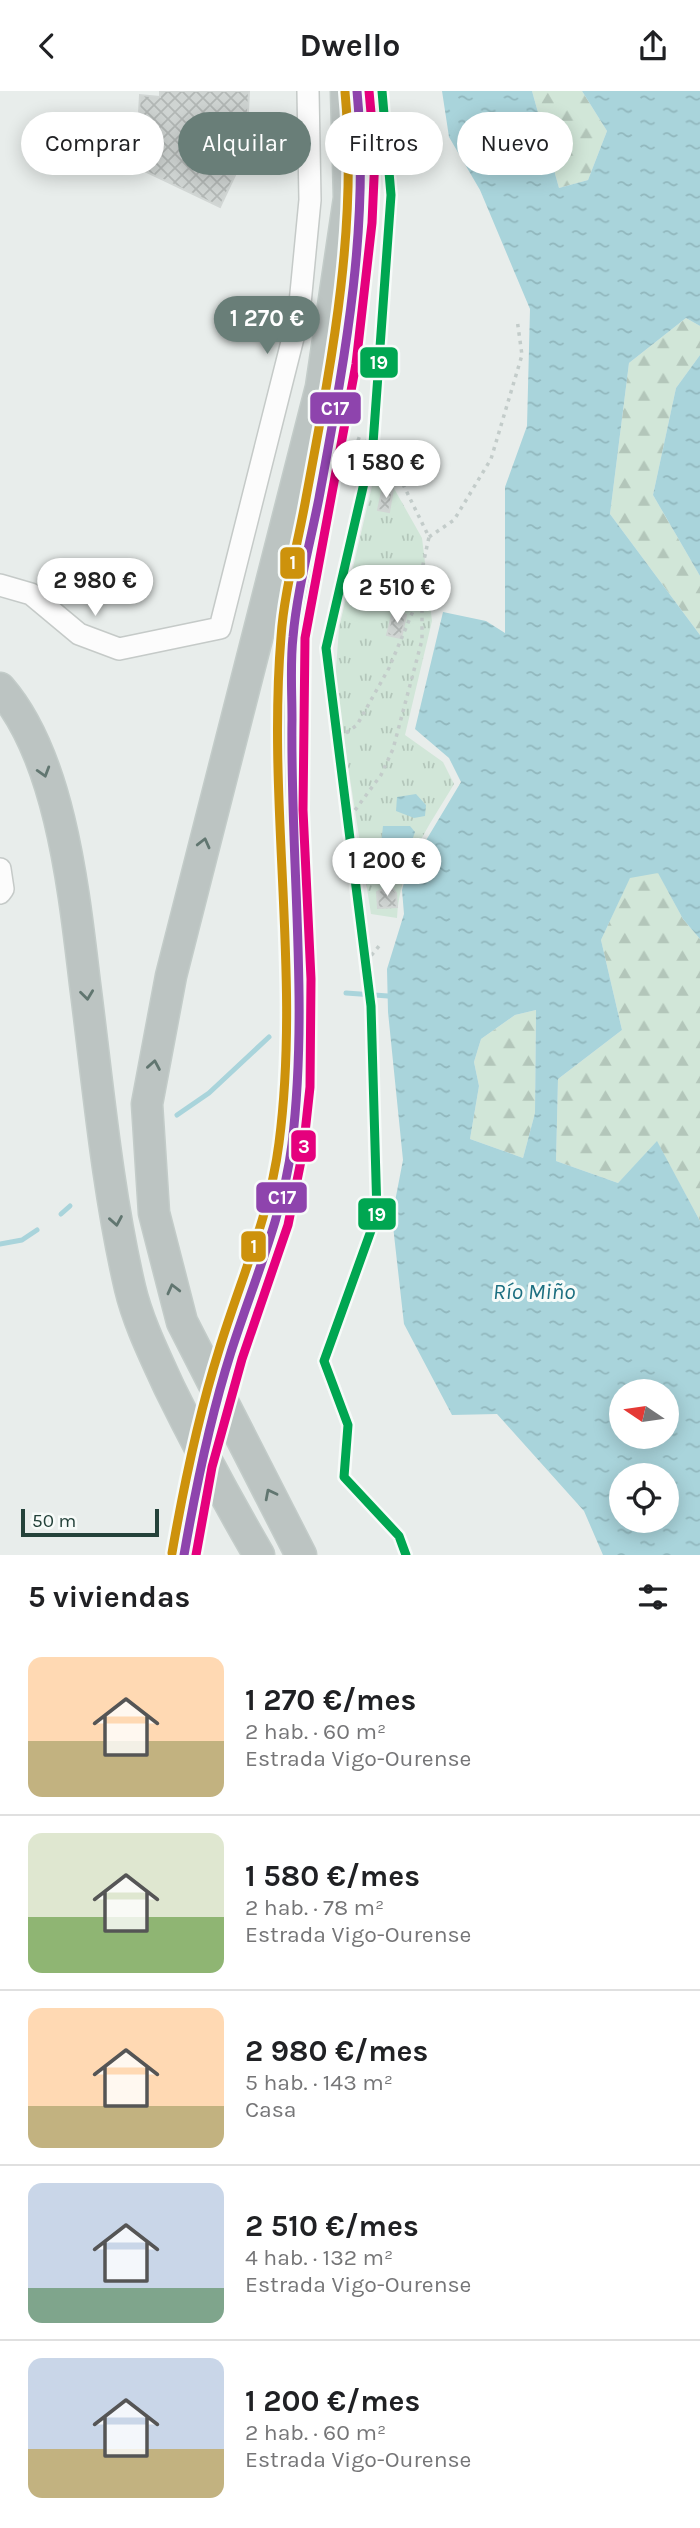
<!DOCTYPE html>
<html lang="es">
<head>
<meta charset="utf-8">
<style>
	body { margin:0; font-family:Karla,sans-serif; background:#f6f6f6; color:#202124; height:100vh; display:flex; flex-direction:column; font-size:26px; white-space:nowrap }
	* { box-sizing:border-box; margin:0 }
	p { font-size:23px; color:#757577 }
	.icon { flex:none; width:38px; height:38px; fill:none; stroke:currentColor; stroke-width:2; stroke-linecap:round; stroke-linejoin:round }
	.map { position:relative; height:1464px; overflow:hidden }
	.sheet { display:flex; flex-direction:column; background:#fff; flex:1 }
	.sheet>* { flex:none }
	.banner { position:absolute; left:21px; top:21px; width:658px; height:63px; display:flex; gap:14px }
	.needle { width:46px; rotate:283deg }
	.fabs { position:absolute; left:609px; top:1288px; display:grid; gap:14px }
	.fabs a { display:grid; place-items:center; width:70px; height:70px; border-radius:50%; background:#fff; box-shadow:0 4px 18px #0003; font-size:35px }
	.scale { position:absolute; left:21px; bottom:18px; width:138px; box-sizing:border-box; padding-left:7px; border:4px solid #24423a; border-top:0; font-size:19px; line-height:24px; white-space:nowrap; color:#24423a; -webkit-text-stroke:5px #f7fbf9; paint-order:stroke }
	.price { position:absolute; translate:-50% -60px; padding:0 16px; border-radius:24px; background:#fff; color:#222; font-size:23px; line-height:46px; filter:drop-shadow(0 2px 4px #0008) }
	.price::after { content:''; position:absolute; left:50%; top:42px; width:21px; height:16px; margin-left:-10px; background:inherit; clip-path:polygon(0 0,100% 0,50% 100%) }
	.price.selected { background:#697e78; color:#fff }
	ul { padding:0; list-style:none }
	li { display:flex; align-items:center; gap:21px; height:175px; padding:0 28px }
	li+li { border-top:2px solid #e0e0e0 }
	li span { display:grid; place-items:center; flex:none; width:196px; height:140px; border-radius:14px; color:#555 }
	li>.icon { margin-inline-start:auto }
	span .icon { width:84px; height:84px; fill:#fffc; stroke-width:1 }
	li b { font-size:30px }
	h2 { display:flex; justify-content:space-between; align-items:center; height:84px; padding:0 28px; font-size:30px }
	.tag { padding:0 24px; border-radius:32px; background:#fff; box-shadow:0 4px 18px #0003; font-size:24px; line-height:63px }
	.tag.selected { background:#697e78; color:#fff }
	header { display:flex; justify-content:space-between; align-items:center; height:91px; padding:0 28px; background:#fff; font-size:32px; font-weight:700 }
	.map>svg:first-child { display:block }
</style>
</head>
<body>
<header><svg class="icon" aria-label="back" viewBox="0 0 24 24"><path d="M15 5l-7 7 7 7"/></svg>Dwello<svg class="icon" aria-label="share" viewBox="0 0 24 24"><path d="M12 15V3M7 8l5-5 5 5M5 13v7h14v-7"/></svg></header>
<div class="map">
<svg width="700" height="1464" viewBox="0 0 700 1464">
	<defs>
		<pattern id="forest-firs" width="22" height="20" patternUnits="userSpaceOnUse" patternTransform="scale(1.75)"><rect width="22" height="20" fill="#d1e6d8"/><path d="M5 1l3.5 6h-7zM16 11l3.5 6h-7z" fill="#b3c6ba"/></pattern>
		<pattern id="park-tufts" width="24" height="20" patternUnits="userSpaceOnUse" patternTransform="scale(1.75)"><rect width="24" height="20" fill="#d1e6d8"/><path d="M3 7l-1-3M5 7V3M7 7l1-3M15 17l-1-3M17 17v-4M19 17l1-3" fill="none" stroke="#b3c6ba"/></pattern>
		<pattern id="water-ripples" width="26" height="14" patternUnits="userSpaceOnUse" patternTransform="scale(1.75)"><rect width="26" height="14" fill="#a9d4db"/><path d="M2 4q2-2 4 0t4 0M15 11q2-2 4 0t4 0" fill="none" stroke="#91b7bd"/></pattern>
		<pattern id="building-cross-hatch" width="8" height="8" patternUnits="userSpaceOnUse" patternTransform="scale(1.75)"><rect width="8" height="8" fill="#cfd4d2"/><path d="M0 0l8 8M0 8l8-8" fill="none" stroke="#b2b7b5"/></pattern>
	</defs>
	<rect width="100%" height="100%" fill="#e8edeb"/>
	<g fill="url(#forest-firs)">
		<polygon points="532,0 582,0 607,40 588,89 559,97"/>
		<polygon points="686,227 700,235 700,264 676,297 653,404 700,485 700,544 610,423 629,272"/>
		<polygon points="658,781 683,828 700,848 700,1130 657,1051 618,1092 556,1070 558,988 622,939 601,849 630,786"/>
		<polygon points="536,919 535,1022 523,1067 470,1048 479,995 474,971 481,948 515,924"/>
	</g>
	<path fill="url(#park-tufts)" d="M 378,369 L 422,447 L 432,530 L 405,644 L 443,671 L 454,693 C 427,739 400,773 397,827 L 371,823 L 335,591 L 339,537 Z"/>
	<g fill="url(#water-ripples)" fill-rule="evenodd">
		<path d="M 442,0 L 532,0 L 559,97 L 588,89 L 607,40 L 582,0 L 700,0 L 700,235 L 686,227 L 629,272 L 610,423 L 700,544 L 700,848 L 683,828 L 658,782 L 630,787 L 601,849 L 622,939 L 558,988 L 556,1070 L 618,1092 L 657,1050 L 700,1130 L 700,1464 L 603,1464 L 584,1420 L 497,1323 L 452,1324 L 404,1233 L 392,1126 L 403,1069 L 388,921 L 387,878 L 404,823 L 402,799 L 407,781 L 461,691 L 449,667 L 415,638 L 443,521 L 486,530 L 505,542 L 505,396 L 527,335 L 530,218 L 480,99 L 449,46 ZM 536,919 L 535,1022 L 523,1067 L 470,1048 L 479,995 L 474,971 L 481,948 L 515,924 ZM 621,1300 L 667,1300 L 667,1346 L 621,1346 ZM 621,1384 L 667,1384 L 667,1430 L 621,1430 Z"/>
		<polygon points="700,264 700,485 653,404 676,297"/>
		<polygon points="416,703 426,714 425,725 414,727 396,720 397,706"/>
		<polygon points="383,735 410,735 415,741 407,764 399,772 388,772 380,762"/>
	</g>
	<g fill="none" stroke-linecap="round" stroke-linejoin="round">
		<g stroke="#a9d4db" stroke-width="5">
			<polyline points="346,902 388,905"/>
			<polyline points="177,1024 209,1002 269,946"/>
			<polyline points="61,1123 70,1115"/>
			<polyline points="0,1153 22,1149 37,1139"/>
		</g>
	</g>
	<g fill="url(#building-cross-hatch)" stroke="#d1d6d4" stroke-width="2">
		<polygon points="160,0 249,0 246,61 220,116 136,76 140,4 160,6"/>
		<polygon points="383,396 393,398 389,421 378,419"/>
		<polygon points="393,520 406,524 401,547 387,544"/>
		<polygon points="390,794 396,802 397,816 378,817 377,801"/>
	</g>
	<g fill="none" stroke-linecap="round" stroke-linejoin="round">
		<defs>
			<g id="minor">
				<polyline points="0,494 31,503 79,543 119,558 220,537 299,223 310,109 308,0"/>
				<polyline points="0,778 3,798 0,802"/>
			</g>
			<g id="highway">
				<path d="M 0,597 C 61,667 74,802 85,893 C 98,994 107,1098 130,1197 C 138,1231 155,1265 169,1296 C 197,1353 227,1409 259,1464"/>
				<polyline points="230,1264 276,1130 291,1059 298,996 299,888 291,719 293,546 339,295"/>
				<polyline points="301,1464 182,1231 154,1122 147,1013 171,885 321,296 349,107 346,0"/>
			</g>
		</defs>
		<use href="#minor" stroke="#c5cac8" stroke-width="24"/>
		<use href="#highway" stroke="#c3ccc9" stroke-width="33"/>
		<g stroke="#c3ccca" stroke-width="3.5" stroke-dasharray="3.5 5" stroke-linecap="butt">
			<polyline points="382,0 391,104 373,353 326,557 371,915 377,1123 324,1270 348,1334 344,1386 399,1445 406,1464"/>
			<polyline points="429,446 454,429 491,368 522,264 517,228"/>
			<polyline points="339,647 357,634 389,577 413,520 429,446 392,371 373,353 354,346"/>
			<polyline points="350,726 381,684 393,658 422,549 422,488"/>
			<polyline points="366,871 379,855"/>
		</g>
		<use href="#minor" stroke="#fcfcfc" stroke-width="21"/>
		<use href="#highway" stroke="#bcc4c2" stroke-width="30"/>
		<defs>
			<polyline id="highway-bridge" points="184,1464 200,1373 230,1264"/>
		</defs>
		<use href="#highway-bridge" stroke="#c3ccc9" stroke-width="33" stroke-linecap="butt"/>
		<use href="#highway-bridge" stroke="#bcc4c2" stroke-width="30"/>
		<defs>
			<path id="bus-1" d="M 184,1464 C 196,1395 210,1327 231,1261 C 253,1192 283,1125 292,1053 C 309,912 290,770 292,628 C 292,601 290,573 293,546 C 297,500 310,453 319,407 C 344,271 370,139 357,0"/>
			<polyline id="bus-2" points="382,0 391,104 373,353 326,557 371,915 377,1123 324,1270 348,1334 344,1386 399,1445 406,1464"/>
			<polyline id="bus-3" points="196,1464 212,1376 242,1268 288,1134 303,1060 310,996 311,888 303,719 305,547 356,273 372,132 375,65 369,0"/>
			<path id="bus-4" d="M 172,1462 C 184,1393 198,1326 219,1259 C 240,1190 270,1124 279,1052 C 301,884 267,715 281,546 C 284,500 298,453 306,407 C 331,273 358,138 345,1"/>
		</defs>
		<use href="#bus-1" stroke="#f7fbf9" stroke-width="14"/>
		<use href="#bus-2" stroke="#f7fbf9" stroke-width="14"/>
		<use href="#bus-3" stroke="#f7fbf9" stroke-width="14"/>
		<use href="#bus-4" stroke="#f7fbf9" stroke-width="14"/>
		<use href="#bus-1" stroke="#8e44ad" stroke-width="9"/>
		<use href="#bus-2" stroke="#00a651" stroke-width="9"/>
		<use href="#bus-3" stroke="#e5007d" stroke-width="9"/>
		<use href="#bus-4" stroke="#cd920c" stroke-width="9"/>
	</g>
	<defs><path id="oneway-chevron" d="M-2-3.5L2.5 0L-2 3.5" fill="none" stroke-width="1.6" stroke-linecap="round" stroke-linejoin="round" transform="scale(1.75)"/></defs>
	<g stroke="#617670">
		<use href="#oneway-chevron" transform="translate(44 681) rotate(73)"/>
		<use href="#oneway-chevron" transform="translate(204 752) rotate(-76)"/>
		<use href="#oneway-chevron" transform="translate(87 904) rotate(83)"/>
		<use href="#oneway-chevron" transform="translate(154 974) rotate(-80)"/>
		<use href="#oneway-chevron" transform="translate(116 1130) rotate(80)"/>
		<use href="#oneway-chevron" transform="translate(173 1198) rotate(-104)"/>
		<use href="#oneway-chevron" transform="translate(270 1403) rotate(-117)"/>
	</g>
	<g text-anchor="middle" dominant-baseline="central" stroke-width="6" stroke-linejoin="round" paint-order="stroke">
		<g font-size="23" font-style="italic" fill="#1c6f80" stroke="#f7fbf9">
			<text x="534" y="1200">Río Miño</text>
		</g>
	</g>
	<g stroke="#f7fbf9" stroke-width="2.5">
		<rect x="359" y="255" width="40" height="33" rx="7" fill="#00a651"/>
		<rect x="309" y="300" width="53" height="34" rx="7" fill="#8e44ad"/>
		<rect x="279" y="455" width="27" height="34" rx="7" fill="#cd920c"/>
		<rect x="290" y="1038" width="27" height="34" rx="7" fill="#e5007d"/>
		<rect x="255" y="1090" width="53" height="33" rx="7" fill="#8e44ad"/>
		<rect x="357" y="1106" width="40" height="34" rx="7" fill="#00a651"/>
		<rect x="240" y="1139" width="27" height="33" rx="7" fill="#cd920c"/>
	</g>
	<g font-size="19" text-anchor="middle" font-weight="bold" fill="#fff">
		<text x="379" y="278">19</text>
		<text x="335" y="324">C17</text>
		<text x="293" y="478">1</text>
		<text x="304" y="1062">3</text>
		<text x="282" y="1113">C17</text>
		<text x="377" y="1130">19</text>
		<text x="254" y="1162">1</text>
	</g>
</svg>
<div class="fabs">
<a><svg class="needle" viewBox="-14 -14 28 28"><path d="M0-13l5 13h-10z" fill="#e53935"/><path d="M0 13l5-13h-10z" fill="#757577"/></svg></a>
<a><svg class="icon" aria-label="locate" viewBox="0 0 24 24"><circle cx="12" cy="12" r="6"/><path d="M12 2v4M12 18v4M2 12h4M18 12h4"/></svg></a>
</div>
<div class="scale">50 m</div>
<b class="price selected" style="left:267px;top:265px">1 270 €</b>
<b class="price" style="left:386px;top:409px">1 580 €</b>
<b class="price" style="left:95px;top:527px">2 980 €</b>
<b class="price" style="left:397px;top:534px">2 510 €</b>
<b class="price" style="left:387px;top:807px">1 200 €</b>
<div class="banner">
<a class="tag">Comprar</a>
<a class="tag selected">Alquilar</a>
<a class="tag">Filtros</a>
<a class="tag">Nuevo</a>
</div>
</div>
<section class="sheet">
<h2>5 viviendas<svg class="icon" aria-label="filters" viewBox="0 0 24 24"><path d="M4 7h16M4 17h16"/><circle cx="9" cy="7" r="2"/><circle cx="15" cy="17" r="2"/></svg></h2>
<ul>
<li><span style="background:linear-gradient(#ffd9b3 60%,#c2b280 0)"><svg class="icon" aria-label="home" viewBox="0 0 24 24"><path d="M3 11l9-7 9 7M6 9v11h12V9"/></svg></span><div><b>1 270 €/mes</b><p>2 hab. · 60 m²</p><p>Estrada Vigo-Ourense</p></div></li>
<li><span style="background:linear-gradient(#dfe7d0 60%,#8fb573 0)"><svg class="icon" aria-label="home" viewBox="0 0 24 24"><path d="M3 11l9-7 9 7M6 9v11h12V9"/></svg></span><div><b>1 580 €/mes</b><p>2 hab. · 78 m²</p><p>Estrada Vigo-Ourense</p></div></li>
<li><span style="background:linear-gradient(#ffd9b3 70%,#c2b280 0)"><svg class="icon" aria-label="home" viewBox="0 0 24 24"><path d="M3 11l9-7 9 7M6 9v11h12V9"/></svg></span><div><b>2 980 €/mes</b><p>5 hab. · 143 m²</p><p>Casa</p></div></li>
<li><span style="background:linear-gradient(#c9d6e8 75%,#7fa58c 0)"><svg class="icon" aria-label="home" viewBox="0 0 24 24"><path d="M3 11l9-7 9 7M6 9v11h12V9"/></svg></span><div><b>2 510 €/mes</b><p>4 hab. · 132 m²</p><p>Estrada Vigo-Ourense</p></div></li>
<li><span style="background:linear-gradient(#c9d6e8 65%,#c2b280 0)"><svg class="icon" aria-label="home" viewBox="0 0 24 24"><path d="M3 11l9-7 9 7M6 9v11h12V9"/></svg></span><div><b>1 200 €/mes</b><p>2 hab. · 60 m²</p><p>Estrada Vigo-Ourense</p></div></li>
</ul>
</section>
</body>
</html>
